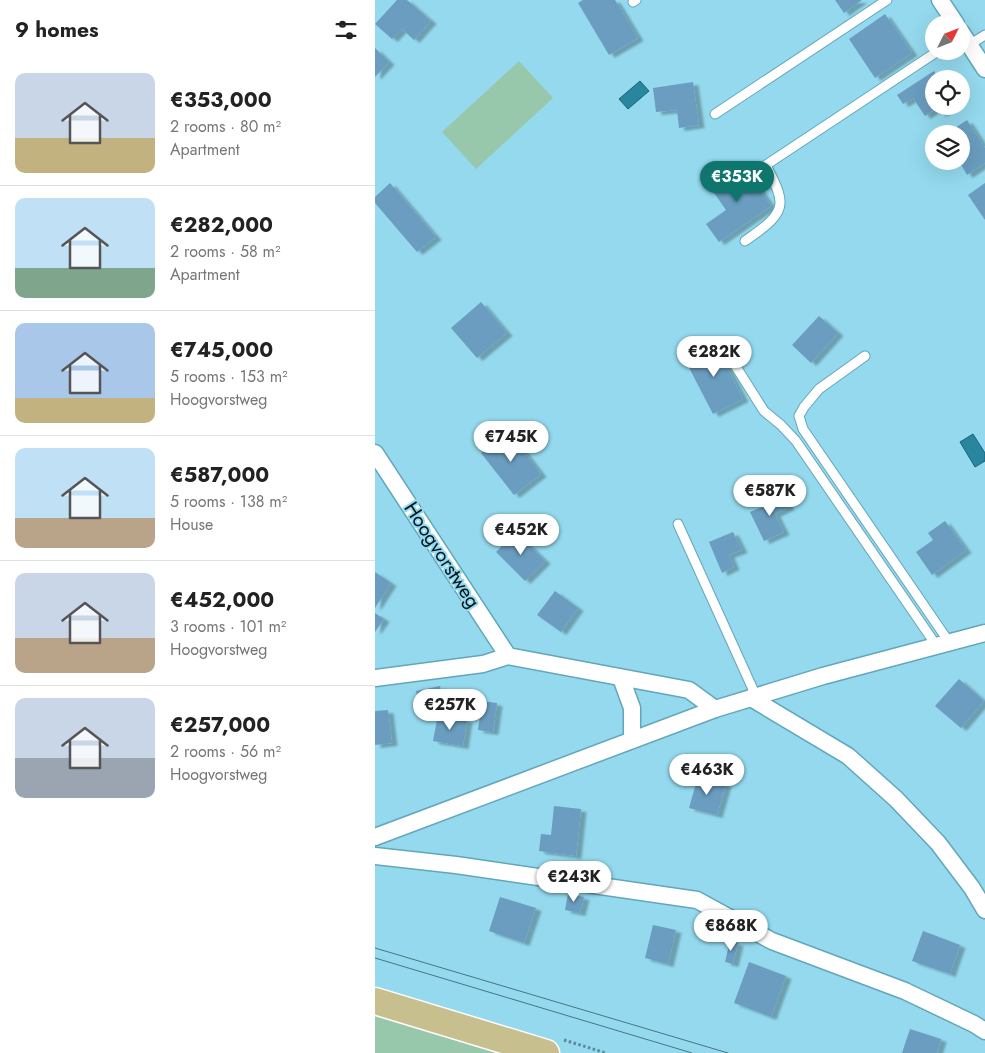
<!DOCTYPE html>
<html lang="en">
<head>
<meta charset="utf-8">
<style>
	body { margin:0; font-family:Jost,sans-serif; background:#f6f6f6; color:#222; height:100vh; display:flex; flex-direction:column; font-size:19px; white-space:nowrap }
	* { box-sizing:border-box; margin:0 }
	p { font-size:16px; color:#767676 }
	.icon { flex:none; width:28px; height:28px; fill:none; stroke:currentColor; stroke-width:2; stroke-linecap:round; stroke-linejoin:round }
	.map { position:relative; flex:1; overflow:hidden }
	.drawer { display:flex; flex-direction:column; background:#fff; width:375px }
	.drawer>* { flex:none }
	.needle { width:32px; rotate:48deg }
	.buttons { position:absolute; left:550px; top:15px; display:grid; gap:10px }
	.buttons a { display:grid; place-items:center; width:45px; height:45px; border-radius:50%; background:#fff; box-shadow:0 5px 20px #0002; font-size:25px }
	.price { position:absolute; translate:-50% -42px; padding:0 11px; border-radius:18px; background:#fff; color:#222; font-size:16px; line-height:32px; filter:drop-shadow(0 1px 2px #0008) }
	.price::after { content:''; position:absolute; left:50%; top:30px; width:15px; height:11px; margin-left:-8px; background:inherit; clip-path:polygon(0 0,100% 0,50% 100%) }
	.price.selected { background:#0f766e; color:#fff }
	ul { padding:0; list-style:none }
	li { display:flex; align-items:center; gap:15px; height:125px; padding:0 15px }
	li+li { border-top:1px solid #e0e0e0 }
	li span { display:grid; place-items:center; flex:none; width:140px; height:100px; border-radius:10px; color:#555 }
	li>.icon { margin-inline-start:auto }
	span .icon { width:60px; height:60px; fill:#fffc; stroke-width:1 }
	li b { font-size:21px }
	h2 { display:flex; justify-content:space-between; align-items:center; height:60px; padding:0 15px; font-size:21px }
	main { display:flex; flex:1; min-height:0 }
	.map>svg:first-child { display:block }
</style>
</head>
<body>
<main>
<section class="drawer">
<h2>9 homes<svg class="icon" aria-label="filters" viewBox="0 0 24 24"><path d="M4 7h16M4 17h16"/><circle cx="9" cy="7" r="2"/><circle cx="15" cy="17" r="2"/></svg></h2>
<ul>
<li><span style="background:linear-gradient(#c9d6e8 65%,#c2b280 0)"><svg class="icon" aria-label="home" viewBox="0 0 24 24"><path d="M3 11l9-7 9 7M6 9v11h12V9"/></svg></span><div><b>€353,000</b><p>2 rooms · 80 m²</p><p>Apartment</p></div></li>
<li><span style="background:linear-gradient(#bfe0f5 70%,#7fa58c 0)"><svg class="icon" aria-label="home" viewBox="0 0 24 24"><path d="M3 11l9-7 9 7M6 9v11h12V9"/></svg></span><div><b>€282,000</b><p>2 rooms · 58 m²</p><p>Apartment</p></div></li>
<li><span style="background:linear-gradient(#a9c7e8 75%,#c2b280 0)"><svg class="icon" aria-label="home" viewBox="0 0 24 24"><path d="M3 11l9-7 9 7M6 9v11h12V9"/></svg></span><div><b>€745,000</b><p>5 rooms · 153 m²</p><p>Hoogvorstweg</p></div></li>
<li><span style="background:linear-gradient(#bfe0f5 70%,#b9a48a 0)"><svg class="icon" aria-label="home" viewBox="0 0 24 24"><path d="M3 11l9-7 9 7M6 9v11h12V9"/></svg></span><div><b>€587,000</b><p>5 rooms · 138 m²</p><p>House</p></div></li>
<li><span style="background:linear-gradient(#c9d6e8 65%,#b9a48a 0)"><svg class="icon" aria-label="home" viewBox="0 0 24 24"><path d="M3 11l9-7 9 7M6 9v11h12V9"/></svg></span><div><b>€452,000</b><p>3 rooms · 101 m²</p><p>Hoogvorstweg</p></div></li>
<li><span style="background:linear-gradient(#c9d6e8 60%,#9aa5b1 0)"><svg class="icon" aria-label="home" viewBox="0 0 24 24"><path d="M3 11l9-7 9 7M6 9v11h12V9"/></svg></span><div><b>€257,000</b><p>2 rooms · 56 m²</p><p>Hoogvorstweg</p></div></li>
</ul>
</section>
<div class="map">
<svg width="610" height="1053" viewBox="0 0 610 1053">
	<defs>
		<filter id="shadow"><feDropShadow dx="5.5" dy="3" stdDeviation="1" flood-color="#0004"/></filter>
	</defs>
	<rect width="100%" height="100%" fill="#94d9ee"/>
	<g fill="#97c8ac">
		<polygon points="144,61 178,98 101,169 67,132"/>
		<polygon points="0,1014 128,1053 0,1053"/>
	</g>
	<g fill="#29869f" stroke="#1d6478">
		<polygon points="265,81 274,91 253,109 244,99"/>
		<polygon points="598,434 610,453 610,461 600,467 585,442"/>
	</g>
	<g fill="#6a9dbf" filter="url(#shadow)">
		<polygon points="22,0 32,0 56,21 39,40 27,29 17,39 0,24"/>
		<polygon points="208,0 240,0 263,38 234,55 203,3"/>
		<polygon points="460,0 487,0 469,13"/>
		<polygon points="510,14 537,53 500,78 474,39"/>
		<polygon points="0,48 14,62 0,77"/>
		<polygon points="559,71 564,79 559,79 559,106 577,106 566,114 562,108 550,116 538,98 528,104 522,95"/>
		<polygon points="318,82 324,125 304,128 302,110 281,112 278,88"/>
		<polygon points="592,120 610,148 610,163 592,175 584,161 586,161 586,134 571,134"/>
		<polygon points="368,165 396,206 344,242 331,224 351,210 335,187"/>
		<polygon points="15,183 61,237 42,252 0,203 0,197"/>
		<polygon points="610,183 610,220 593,195"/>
		<polygon points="106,302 132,333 102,358 76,328"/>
		<polygon points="444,316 463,333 436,363 417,345"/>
		<polygon points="339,342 368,399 338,414 309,358"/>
		<polygon points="134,432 166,474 139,495 106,453"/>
		<polygon points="407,492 414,507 400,514 409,532 389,541 375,512 392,505 390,500"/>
		<polygon points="570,521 591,550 557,575 541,552 558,540 553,533"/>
		<polygon points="141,532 170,561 150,581 121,552"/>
		<polygon points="358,532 367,550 354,555 359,567 347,573 334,542"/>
		<polygon points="0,572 16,583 0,608"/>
		<polygon points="180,591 203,608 186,632 162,615"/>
		<polygon points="0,613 9,619 0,632"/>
		<polygon points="584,679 609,701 586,728 560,706"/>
		<polygon points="65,686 69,703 45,709 41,691"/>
		<polygon points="107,701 122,703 118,732 103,730"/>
		<polygon points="13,710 17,743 0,745 0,711"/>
		<polygon points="63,715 92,720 88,746 58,741"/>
		<polygon points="323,776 351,784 342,815 314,808"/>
		<polygon points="179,806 206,809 201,856 164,851 166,834 176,835"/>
		<polygon points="193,894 209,897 205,913 190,910"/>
		<polygon points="125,897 161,908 149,943 114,931"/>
		<polygon points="278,925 301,930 293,964 270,958"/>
		<polygon points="548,931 585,945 575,974 537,961"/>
		<polygon points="355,941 363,943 358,964 350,962"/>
		<polygon points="374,962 411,976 396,1017 359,1003"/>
		<polygon points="535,1029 566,1039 562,1053 527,1053"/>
	</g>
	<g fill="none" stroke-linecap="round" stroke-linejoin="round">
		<defs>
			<g id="lane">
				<polyline points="258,2 261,0"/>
				<polyline points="594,45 610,35"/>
				<polyline points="340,114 512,0"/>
				<path d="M 370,241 C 382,232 406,218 405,202 C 405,190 396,176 391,165 L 563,51"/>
				<polyline points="346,343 389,411 406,425 421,441 561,645"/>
				<polyline points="490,356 444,389 429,407 424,416 428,429 574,642"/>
				<polyline points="303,524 381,696"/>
			</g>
			<g id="street">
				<polyline points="565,0 581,24"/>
				<polyline points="586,32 610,69"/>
				<polyline points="0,453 133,656 314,690 340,709"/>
				<polyline points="0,678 108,664 133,656"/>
				<polyline points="246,678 257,708 257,740"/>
				<polyline points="376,698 473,756 521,799 563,843 597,888 610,910"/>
				<polyline points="0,837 340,709 448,676 610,633"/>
				<polyline points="0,856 81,865 322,900 397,941 530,991 599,1024 610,1031"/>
			</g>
			<polyline id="primary" points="0,1001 171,1053"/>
		</defs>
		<use href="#lane" stroke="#62a6ba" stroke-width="11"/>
		<use href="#street" stroke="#62a6ba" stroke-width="19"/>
		<use href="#primary" stroke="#fff" stroke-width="29"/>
		<polyline stroke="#578999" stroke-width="3" stroke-dasharray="2.5 2.5" stroke-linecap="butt" points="189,1040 231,1053"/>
		<use href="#lane" stroke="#fff" stroke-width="9"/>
		<use href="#street" stroke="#fff" stroke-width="16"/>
		<use href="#primary" stroke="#c8bf8e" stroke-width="26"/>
		<g stroke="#487583" stroke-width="1">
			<polyline points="0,948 353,1053"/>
			<polyline points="0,958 317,1053"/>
		</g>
	</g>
	<g text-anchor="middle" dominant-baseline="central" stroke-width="4" stroke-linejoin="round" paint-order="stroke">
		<g font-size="20" fill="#00161e" stroke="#94d9ee">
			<text transform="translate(67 555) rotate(57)">Hoogvorstweg</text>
		</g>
	</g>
</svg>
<div class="buttons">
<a><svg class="needle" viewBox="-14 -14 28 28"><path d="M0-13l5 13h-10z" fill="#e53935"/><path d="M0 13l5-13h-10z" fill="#767676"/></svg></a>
<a><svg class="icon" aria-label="locate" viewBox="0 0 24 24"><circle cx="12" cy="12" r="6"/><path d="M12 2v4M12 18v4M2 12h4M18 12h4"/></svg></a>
<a><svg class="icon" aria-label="layers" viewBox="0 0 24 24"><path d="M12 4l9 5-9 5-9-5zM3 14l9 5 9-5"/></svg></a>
</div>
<b class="price selected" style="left:362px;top:203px">€353K</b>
<b class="price" style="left:339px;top:378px">€282K</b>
<b class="price" style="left:136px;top:463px">€745K</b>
<b class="price" style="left:395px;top:517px">€587K</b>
<b class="price" style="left:146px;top:556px">€452K</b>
<b class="price" style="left:75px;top:731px">€257K</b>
<b class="price" style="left:332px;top:796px">€463K</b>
<b class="price" style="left:199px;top:903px">€243K</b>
<b class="price" style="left:356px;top:952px">€868K</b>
</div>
</main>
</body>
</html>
